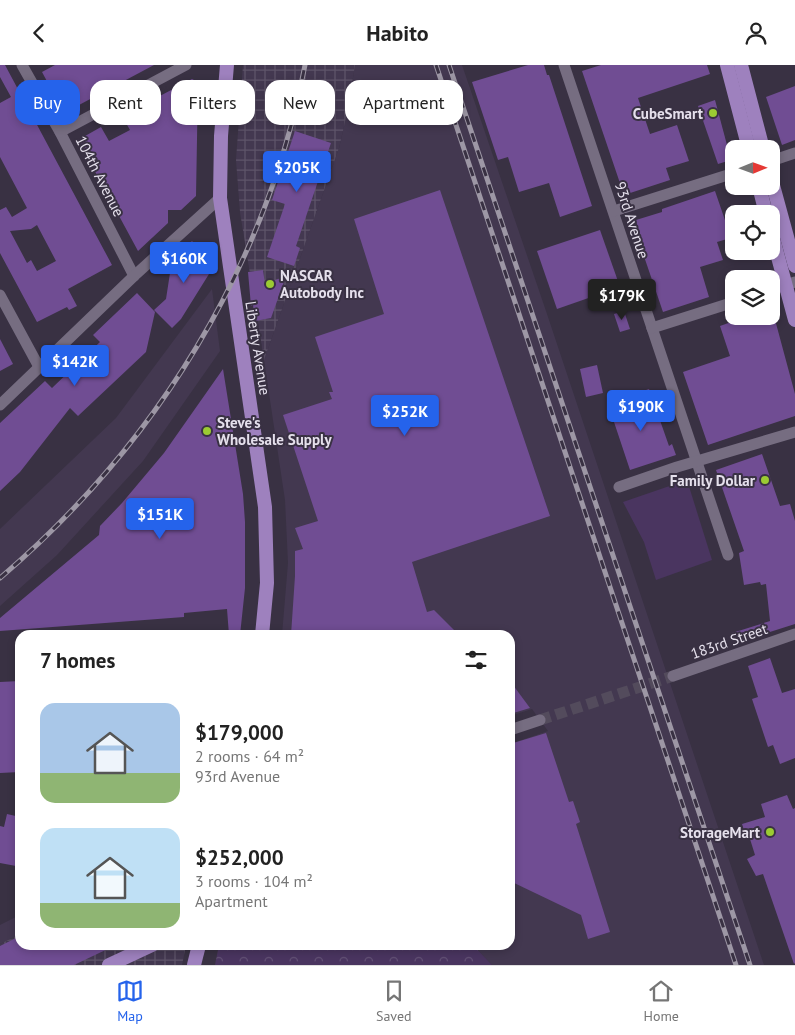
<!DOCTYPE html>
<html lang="en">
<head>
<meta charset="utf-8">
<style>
	body { margin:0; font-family:"PT Sans",sans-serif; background:#f6f6f6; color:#222; height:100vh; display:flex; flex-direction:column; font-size:19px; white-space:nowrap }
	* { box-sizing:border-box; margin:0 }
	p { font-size:16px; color:#767676 }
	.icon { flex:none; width:28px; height:28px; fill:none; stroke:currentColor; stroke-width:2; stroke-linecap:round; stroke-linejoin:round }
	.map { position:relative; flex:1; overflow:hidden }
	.details { position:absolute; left:15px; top:565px; width:500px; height:320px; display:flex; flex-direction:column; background:#fff; border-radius:15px; box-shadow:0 2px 8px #0003 }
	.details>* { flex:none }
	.top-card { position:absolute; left:15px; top:15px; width:500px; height:45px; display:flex; gap:10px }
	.needle { width:32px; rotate:89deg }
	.fabs { position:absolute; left:725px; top:75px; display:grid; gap:10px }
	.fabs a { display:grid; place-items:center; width:55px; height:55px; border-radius:10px; background:#fff; box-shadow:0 2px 8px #0003; font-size:25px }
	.price { position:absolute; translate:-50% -42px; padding:0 11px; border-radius:5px; background:#2563eb; color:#fff; font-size:16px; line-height:32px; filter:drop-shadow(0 1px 2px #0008) }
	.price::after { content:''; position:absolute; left:50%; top:30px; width:15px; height:11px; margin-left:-8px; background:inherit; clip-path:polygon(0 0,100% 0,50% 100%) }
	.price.on { background:#222; color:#fff }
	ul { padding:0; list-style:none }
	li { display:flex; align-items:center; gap:15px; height:125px; padding:0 25px }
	li span { display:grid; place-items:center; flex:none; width:140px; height:100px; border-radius:15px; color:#555 }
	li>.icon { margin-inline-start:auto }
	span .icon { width:60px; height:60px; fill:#fffc; stroke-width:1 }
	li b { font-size:21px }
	h2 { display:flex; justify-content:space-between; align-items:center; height:60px; padding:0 25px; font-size:21px }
	.tag { padding:0 18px; border-radius:15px; background:#fff; box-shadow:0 2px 8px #0003; font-size:18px; line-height:45px }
	.tag.on { background:#2563eb; color:#fff }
	header { display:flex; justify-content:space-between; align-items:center; height:65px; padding:0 25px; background:#fff; font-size:22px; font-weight:800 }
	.menu { display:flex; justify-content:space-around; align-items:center; height:70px; border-top:1px solid #e0e0e0; background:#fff; font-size:14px; color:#767676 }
	.menu a { display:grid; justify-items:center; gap:2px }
	.menu .on { color:#2563eb }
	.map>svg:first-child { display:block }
</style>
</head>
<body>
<header><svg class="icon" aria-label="back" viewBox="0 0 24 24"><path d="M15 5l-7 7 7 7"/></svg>Habito<svg class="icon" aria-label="person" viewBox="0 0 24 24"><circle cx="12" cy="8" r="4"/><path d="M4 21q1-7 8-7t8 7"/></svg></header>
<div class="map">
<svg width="795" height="900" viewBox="0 0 795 900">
	<defs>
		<pattern id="industrial-grid" width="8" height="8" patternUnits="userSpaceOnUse" patternTransform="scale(1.25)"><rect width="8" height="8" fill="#433850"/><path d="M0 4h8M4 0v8" fill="none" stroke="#5e5469"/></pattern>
		<pattern id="park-crowns" width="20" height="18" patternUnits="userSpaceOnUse" patternTransform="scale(1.25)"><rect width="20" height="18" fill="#4a3560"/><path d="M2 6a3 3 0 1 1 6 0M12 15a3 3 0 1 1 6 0" fill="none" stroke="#645277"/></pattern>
	</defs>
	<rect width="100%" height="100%" fill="#393143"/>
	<g fill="#433850">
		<polygon points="355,0 462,0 546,246 764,900 492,900 473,880 510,880 510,679 548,666 532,644 510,651 510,570 282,570 288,498 285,435 264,295 339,83 348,44"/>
		<polygon points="212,224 220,286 143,396 57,490 0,541 0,464 116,353"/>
		<polygon points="20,850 20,869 0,879 0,860"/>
	</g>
	<g fill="url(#industrial-grid)">
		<polygon points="243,0 355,0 348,44 339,83 264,295 240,147 236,95"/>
		<polygon points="20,869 20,880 186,880 182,900 0,900 0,879"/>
	</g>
	<polygon fill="#4a3560" points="687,415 712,495 656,515 644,477 623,437"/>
	<polygon fill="url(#park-crowns)" points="219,880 473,880 492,900 215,900"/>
	<g fill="#704d93" fill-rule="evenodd">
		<path d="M 0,0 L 5,0 L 112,200 L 68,224 L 77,241 L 69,245 L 67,242 L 37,257 L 0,188 L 0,145 L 6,142 L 12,152 L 27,143 L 0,92 L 0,38 L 11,32 L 0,12 ZM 37,160 L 56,196 L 37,206 L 31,195 L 27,198 L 10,166 L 31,164 Z"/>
		<polygon points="55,0 154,0 64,48 42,7"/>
		<polygon points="528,0 544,0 547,10 549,10 592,141 560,152 549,118 519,127 508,92 498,95 472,17"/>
		<polygon points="601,0 707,0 710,9 638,33 650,69 677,60 689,96 666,103 670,115 624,130 582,6"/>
		<polygon points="192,14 198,17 196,131 181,145 168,145 168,158 138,186 78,75 101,62 109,76 130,65 122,51"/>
		<polygon points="795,21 795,75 782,80 766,32"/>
		<polygon points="715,35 731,95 718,99 698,41"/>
		<polygon points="295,66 331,78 296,181 300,183 294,201 267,192 285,139 272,135"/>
		<polygon points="440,125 550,451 412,497 427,547 434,545 459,570 291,570 295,511 295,486 303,484 295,463 318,456 283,350 332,334 329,327 333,327 315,272 384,249 354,154"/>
		<polygon points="715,126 727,161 734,159 734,172 717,177 723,195 700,202 709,232 663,247 635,165 638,164 636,155 662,147 662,144"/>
		<polygon points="600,165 620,222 557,244 537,186"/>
		<polygon points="192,176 205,190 209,209 181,254 172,263 154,245 166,234 172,195"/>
		<polygon points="263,205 265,219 286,211 271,253 255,256 253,240 251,241 248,207"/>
		<polygon points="137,228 155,247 146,287 78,351 70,343 20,407 0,426 0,358 45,316 52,323 100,277 93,270"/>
		<polygon points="624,246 630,264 620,267 614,249"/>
		<polygon points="733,251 774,251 795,329 795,351 708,380 683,307 730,291 720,261 734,256"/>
		<polygon points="0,274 13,299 0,306"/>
		<polygon points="597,300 603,328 586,332 580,304"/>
		<polygon points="223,304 243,429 245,457 245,523 240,570 229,570 227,544 184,548 184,552 0,566 0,553 99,470 100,461 122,438 164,388"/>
		<polygon points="649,324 669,381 672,379 676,390 630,405 609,342 642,332 640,327"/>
		<polygon points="762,389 780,441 790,439 795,456 795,559 735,578 732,568 770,556 766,519 761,520 760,517 744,520 739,488 744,486 716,405"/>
		<polygon points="770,593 782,628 795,624 795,693 780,699 773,680 768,682 752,634 758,632 748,601"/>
		<polygon points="20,616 20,707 0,708 0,617"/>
		<polygon points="510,616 530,643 510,649"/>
		<polygon points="546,668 569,737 573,736 580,757 576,759 610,867 588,874 581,850 510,816 510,679"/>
		<polygon points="787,730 793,744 795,743 795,898 794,899 763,809 756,811 747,794 755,790 750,774 747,775 742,759 765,752 761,739"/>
		<polygon points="7,749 20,752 20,798 17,797 16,801 0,798 0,761 4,762"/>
		<polygon points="20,871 20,880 116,880 74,900 0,900 0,881"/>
	</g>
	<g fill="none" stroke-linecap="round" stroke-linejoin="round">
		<polyline stroke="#534b5c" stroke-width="11" stroke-dasharray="11 5.5" stroke-linecap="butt" points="540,655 673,611"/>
		<g stroke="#766d81" stroke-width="11">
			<polyline points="22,0 60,67 134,211"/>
			<polyline points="564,0 728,490"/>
			<polyline points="60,67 186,0"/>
			<polyline points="771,96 795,88"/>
			<polyline points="614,146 734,108"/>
			<polyline points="771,225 795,217"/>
			<polyline points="0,230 39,302"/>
			<polyline points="652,263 734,237"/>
			<polyline points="0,340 134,211 220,133"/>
			<polyline points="619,422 677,402 795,367"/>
			<polyline points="673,611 795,569"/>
			<polyline points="510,665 540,655"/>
		</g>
		<g stroke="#9e81be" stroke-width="14">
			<polyline points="227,0 221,71 220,133 265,442 267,518 262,570"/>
			<polyline points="727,0 749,84"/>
			<polyline points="741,0 763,84"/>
			<polyline points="771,113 795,201"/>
			<polyline points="759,121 766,149"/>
			<polyline points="771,166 795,255"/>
			<polyline points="109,900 152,880"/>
			<polyline points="194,900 199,880"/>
		</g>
		<defs>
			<g id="rail">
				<polyline points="436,0 736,900"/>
				<polyline points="449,0 750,900"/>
				<path d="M 0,513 C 156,380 266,202 305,0"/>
			</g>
		</defs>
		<use href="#rail" stroke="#9d97a5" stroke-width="5"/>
		<use href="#rail" stroke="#393143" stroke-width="3" stroke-dasharray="9" stroke-linecap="butt"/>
	</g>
	<g fill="#9bcb33" stroke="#393143" stroke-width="2">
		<circle cx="713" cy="48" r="5"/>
		<circle cx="270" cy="219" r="5"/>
		<circle cx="207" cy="366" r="5"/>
		<circle cx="765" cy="415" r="5"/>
		<circle cx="770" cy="767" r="5"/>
	</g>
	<g text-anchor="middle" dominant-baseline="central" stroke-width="4" stroke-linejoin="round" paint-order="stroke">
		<g font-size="15" font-weight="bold" fill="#e5e0ec" stroke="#393143" text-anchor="end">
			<text x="703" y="48">CubeSmart</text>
			<text x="280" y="210" text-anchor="start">NASCAR<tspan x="280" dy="17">Autobody Inc</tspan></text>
			<text x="217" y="357" text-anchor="start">Steve's<tspan x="217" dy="17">Wholesale Supply</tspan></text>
			<text x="755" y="415">Family Dollar</text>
			<text x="760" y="767">StorageMart</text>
		</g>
		<g font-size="15" fill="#e5e0ec" stroke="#393143">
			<text transform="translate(100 111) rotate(63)">104th Avenue</text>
			<text transform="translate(632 155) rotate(72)">93rd Avenue</text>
			<text transform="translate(258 283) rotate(81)">Liberty Avenue</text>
			<text transform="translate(729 576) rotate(-19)">183rd Street</text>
		</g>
	</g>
</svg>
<div class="fabs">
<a><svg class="needle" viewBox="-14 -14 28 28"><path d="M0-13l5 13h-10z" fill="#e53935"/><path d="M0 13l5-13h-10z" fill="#767676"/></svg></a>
<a><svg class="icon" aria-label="locate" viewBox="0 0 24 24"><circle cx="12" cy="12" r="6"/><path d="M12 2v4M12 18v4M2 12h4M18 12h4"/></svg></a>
<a><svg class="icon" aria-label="layers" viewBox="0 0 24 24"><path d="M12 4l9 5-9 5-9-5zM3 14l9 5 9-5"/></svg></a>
</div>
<b class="price" style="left:297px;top:128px">$205K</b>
<b class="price" style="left:184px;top:219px">$160K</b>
<b class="price on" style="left:622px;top:256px">$179K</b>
<b class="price" style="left:75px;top:322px">$142K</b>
<b class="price" style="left:641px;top:367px">$190K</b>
<b class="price" style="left:405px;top:372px">$252K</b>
<b class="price" style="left:160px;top:475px">$151K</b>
<div class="top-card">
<a class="tag on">Buy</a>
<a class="tag">Rent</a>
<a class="tag">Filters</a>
<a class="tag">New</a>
<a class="tag">Apartment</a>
</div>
<section class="details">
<h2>7 homes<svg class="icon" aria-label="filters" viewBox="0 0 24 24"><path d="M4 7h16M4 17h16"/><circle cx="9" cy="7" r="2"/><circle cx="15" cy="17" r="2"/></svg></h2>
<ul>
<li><span style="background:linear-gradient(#a9c7e8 70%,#8fb573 0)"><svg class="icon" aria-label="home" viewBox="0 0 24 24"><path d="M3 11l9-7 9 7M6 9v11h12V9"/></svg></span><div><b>$179,000</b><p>2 rooms · 64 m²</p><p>93rd Avenue</p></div></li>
<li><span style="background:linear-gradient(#bfe0f5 75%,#8fb573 0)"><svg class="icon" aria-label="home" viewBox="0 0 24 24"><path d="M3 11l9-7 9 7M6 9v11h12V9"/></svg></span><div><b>$252,000</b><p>3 rooms · 104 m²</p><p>Apartment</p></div></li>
</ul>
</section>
</div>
<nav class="menu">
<a class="on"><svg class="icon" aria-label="map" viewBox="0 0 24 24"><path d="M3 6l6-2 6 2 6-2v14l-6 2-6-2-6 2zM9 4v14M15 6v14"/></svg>Map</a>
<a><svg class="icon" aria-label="saved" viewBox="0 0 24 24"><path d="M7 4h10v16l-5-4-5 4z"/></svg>Saved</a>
<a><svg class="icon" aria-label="home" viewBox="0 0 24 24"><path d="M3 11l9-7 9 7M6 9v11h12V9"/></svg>Home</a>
</nav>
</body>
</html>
